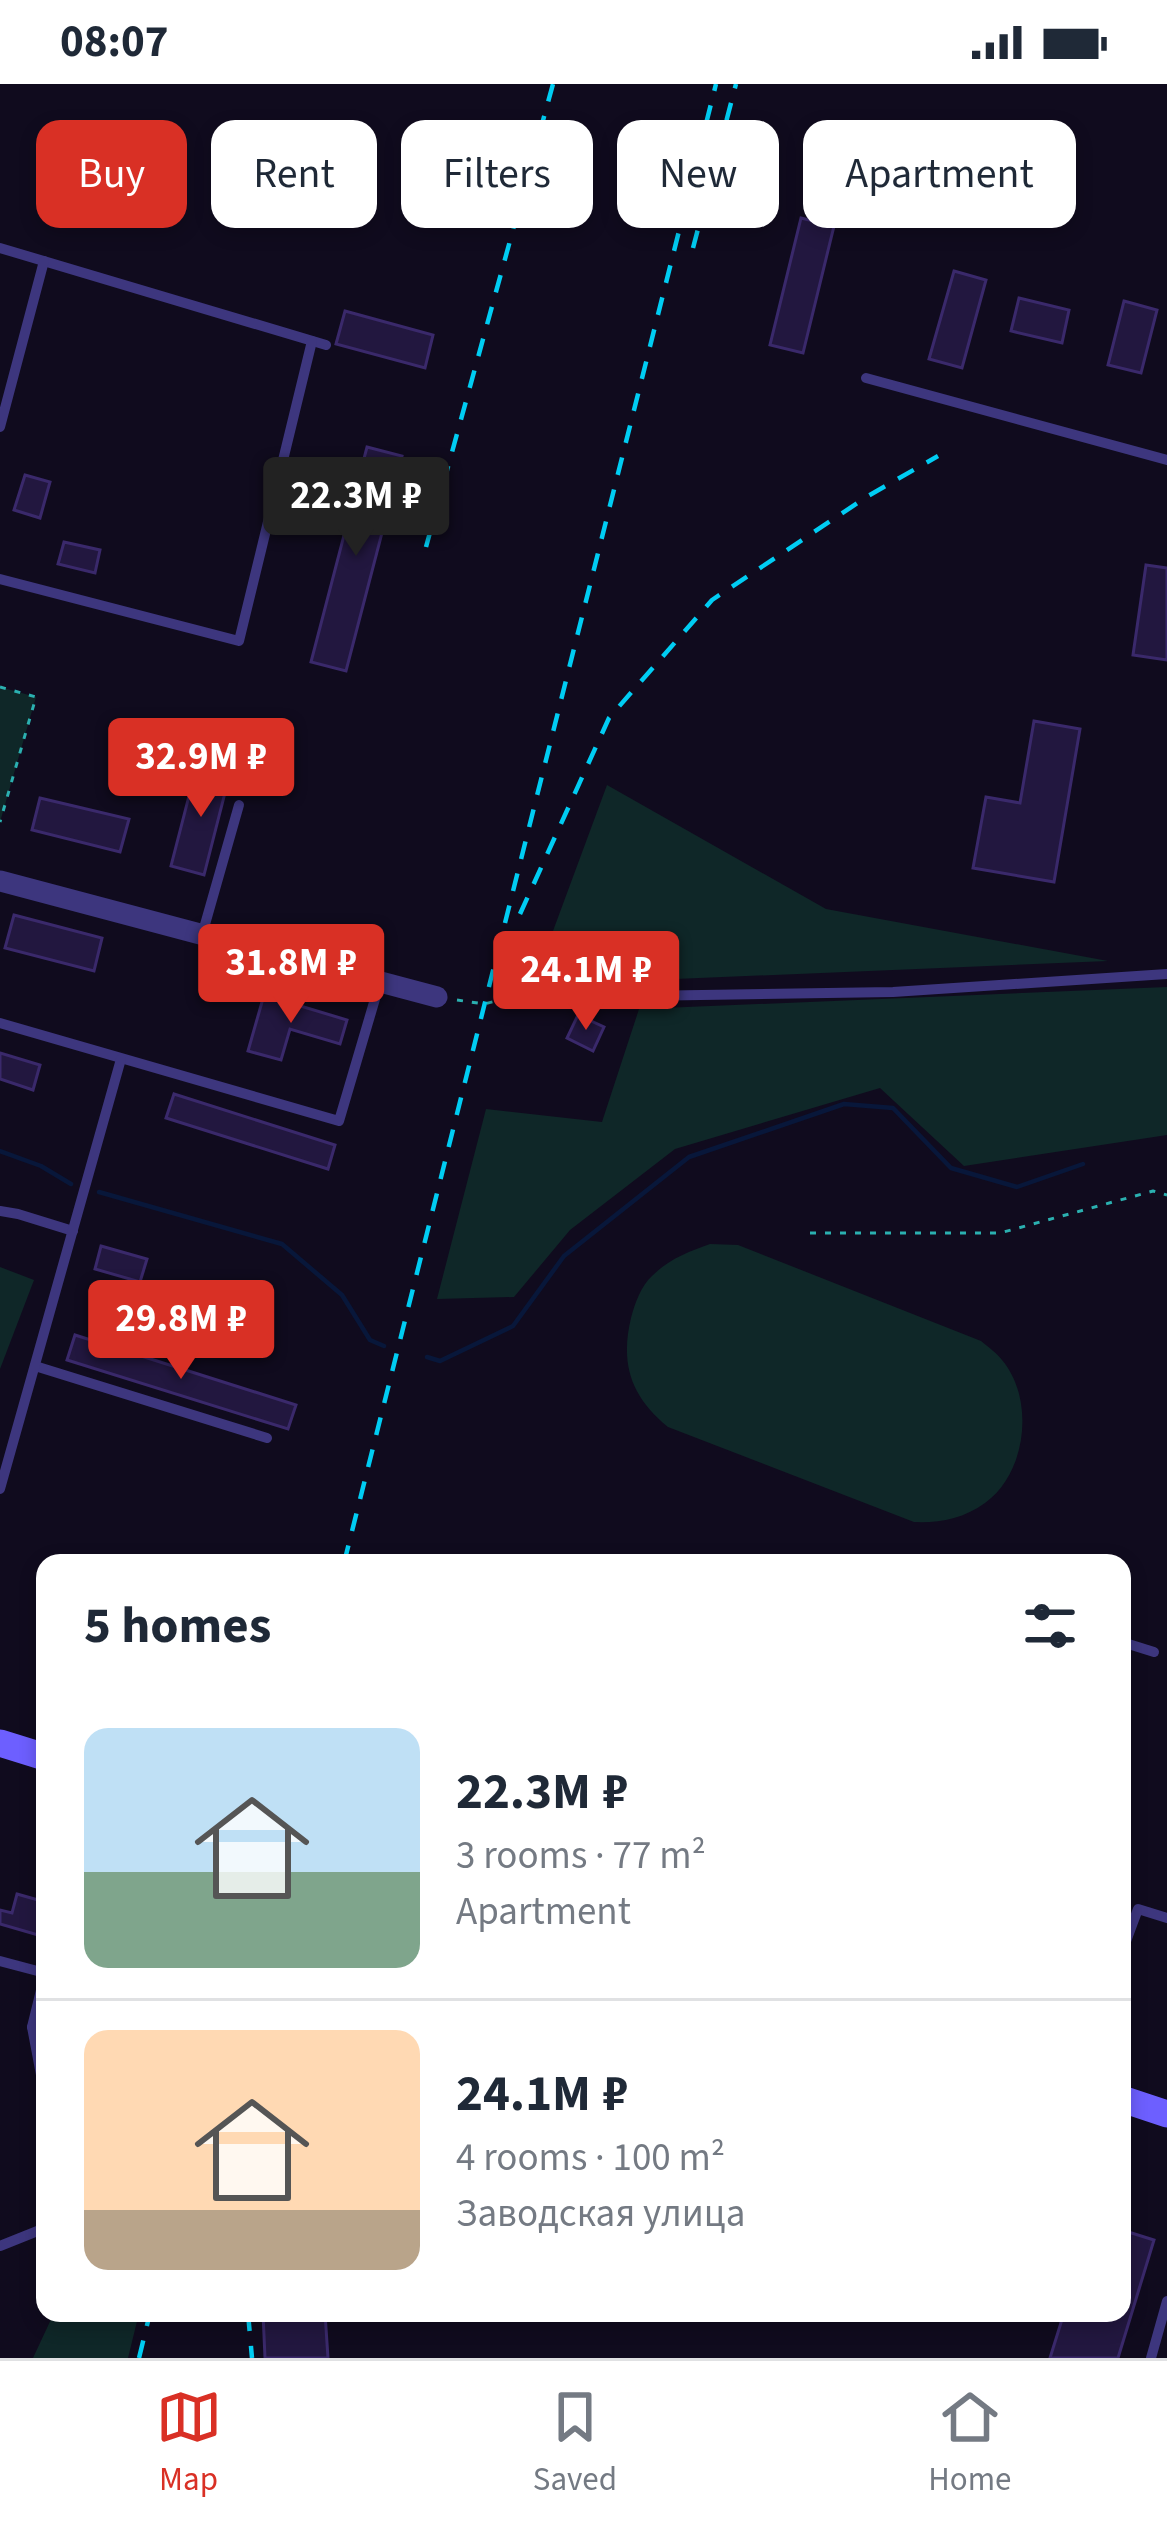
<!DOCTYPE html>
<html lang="en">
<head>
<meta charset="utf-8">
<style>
	body { margin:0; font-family:"Source Sans 3",sans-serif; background:#f2f2f3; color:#1f2937; height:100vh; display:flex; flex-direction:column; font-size:45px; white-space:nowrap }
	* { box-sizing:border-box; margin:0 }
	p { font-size:39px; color:#747a83 }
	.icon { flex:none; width:66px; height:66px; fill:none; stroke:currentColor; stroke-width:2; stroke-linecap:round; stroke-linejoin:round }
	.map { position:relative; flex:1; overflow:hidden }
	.panel { position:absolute; left:36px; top:1470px; width:1095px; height:768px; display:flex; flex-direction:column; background:#fff; border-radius:24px; box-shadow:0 6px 18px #0003 }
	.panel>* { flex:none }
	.banner { position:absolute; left:36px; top:36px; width:1095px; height:108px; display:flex; gap:24px }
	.price { position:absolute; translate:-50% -102px; padding:0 27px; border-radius:12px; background:#d93025; color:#fff; font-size:39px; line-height:78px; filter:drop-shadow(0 3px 6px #0008) }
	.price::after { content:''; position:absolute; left:50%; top:72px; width:36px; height:27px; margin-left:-18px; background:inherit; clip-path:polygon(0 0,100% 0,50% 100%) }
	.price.active { background:#222; color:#fff }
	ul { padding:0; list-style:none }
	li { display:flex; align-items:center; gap:36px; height:300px; padding:0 48px }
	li+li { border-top:3px solid #e0e1e3 }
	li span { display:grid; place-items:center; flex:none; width:336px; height:240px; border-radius:24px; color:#555 }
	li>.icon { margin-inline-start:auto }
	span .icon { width:144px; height:144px; fill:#fffc; stroke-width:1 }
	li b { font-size:51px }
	h2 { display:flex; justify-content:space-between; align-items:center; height:144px; padding:0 48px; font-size:51px }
	.tag { padding:0 42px; border-radius:24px; background:#fff; box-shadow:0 6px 18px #0003; font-size:42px; line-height:108px }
	.tag.active { background:#d93025; color:#fff }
	.status { display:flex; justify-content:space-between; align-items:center; height:84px; padding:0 60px; background:#fff; direction:ltr }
	.status svg { height:33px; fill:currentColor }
	.tab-bar { display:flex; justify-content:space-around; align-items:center; height:168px; border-top:3px solid #e0e1e3; background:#fff; font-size:33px; color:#747a83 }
	.tab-bar a { display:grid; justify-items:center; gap:6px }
	.tab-bar .active { color:#d93025 }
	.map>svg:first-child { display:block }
</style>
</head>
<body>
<div class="status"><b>08:07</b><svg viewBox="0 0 49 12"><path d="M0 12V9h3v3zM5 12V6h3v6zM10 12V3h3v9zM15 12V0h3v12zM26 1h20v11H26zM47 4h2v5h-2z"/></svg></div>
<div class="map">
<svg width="1167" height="2274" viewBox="0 0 1167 2274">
	<rect width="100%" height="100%" fill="#100b1e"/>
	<g fill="#0f2728">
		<polygon points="0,603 36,613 0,738"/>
		<polygon points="607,701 826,825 1108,877 533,901"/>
		<polygon points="1167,903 1167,1051 964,1082 880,1004 675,1065 570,1146 514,1213 437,1215 486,1025 602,1038 639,925"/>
		<path d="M 710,1160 L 738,1161 L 981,1257 C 988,1263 997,1269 1002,1276 C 1035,1315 1027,1389 985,1419 C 963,1435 939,1439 914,1438 L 668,1343 C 631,1313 620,1280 631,1234 C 635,1219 641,1202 652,1192 C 669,1175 688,1168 710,1160 Z"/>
		<polygon points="0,1183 34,1196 0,1285"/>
		<polygon points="54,2229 139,2229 128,2274 33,2274"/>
	</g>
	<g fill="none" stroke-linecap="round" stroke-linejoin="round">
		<g stroke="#08173a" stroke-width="4.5">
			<polyline points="0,1067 41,1082 71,1100"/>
			<polyline points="99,1108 282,1160 342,1211 370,1256 384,1262"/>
			<polyline points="427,1273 440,1277 513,1242 564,1172 689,1073 844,1020 893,1024 951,1084 1017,1103 1083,1080"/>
		</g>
	</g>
	<g fill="#22173f" stroke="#3a296b" stroke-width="3">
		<polygon points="801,134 834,142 803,269 770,261"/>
		<polygon points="954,187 986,196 962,284 929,275"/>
		<polygon points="1019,214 1069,226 1062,259 1011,247"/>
		<polygon points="1124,217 1157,226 1141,289 1108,281"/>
		<polygon points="345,227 433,251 425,284 336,260"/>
		<polygon points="367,363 402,372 346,587 311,578"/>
		<polygon points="25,391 50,398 40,434 14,426"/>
		<polygon points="64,458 100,466 95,489 58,480"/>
		<polygon points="1146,481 1167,484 1167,576 1133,571"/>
		<polygon points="1034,637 1080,645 1054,798 973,784 986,713 1020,719"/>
		<polygon points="197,681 230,689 204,791 171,782"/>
		<polygon points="40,714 129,735 120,768 32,746"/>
		<polygon points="14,831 102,854 94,887 5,864"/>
		<polygon points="264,911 347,936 340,960 290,945 281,976 248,967"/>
		<polygon points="578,931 604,943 593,967 567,954"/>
		<polygon points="0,969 40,981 33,1006 0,995"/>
		<polygon points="174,1010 335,1061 328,1085 166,1034"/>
		<polygon points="101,1162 147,1175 140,1198 95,1185"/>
		<polygon points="75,1251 296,1321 288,1345 67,1276"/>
		<polygon points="17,1810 45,1818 45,1853 0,1840 0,1826 12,1829"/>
		<polygon points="1122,2146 1154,2156 1118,2274 1050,2274 1064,2229 1122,2229"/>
		<polygon points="263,2229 325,2229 328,2274 265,2274"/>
	</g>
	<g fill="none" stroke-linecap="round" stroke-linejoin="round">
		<g stroke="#2bb0b0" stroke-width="3" stroke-dasharray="6 9" stroke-linecap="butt">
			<polyline points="0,603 36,613 0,738"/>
			<polyline points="457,916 484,920 500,916"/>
			<polyline points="810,1149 1000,1149 1153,1107 1167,1111"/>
		</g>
		<g stroke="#3d367e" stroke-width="10">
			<polyline points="0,164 326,261"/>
			<polyline points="866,294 1167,376"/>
			<polyline points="0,343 44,177"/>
			<polyline points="0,495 239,557 312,257"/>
			<polyline points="202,851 239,721"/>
			<polyline points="513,914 893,908 1167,890"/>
			<polyline points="0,939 339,1037 380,898"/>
			<polyline points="0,1127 18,1130 73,1147"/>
			<polyline points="35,1282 267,1354"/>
			<polyline points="0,1405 121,975"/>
			<polyline points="1122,1558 1154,1568"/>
			<polyline points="1122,1868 1138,1825 1167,1834"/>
			<polyline points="0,1877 45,1889"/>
			<polyline points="45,1890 32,1943 45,1947"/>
			<polyline points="32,1943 45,2012"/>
			<polyline points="0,2162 45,2144"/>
			<polyline points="1151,2274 1167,2217"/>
		</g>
		<polyline stroke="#3d367e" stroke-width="21" points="0,797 437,913"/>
		<g stroke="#6d5fff" stroke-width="27">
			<polyline points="0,1659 45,1673"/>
			<polyline points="1122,2015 1167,2030"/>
		</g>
		<g stroke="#00cdf3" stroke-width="4.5" stroke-dasharray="18 15" stroke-linecap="butt">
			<polyline points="693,164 736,0"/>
			<polyline points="426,463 553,0"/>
			<polyline points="520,830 609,634 712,516 868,412 938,372"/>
			<polyline points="344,1479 716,0"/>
			<polyline points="248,2229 252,2274"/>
			<polyline points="139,2274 150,2229"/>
		</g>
	</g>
</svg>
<b class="price active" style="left:356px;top:475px">22.3M ₽</b>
<b class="price" style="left:201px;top:736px">32.9M ₽</b>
<b class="price" style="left:291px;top:942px">31.8M ₽</b>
<b class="price" style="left:586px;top:949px">24.1M ₽</b>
<b class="price" style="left:181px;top:1298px">29.8M ₽</b>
<div class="banner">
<a class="tag active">Buy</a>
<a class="tag">Rent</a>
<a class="tag">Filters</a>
<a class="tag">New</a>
<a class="tag">Apartment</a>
</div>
<section class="panel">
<h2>5 homes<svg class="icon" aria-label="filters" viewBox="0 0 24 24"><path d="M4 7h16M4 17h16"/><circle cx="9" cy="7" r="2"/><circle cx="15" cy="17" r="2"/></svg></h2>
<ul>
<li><span style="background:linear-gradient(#bfe0f5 60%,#7fa58c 0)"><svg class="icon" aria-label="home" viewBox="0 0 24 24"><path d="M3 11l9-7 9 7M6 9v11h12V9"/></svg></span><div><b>22.3M ₽</b><p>3 rooms · 77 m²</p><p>Apartment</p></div></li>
<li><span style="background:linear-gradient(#ffd9b3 75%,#b9a48a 0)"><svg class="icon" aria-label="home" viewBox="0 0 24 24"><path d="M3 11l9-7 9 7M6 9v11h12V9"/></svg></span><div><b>24.1M ₽</b><p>4 rooms · 100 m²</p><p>Заводская улица</p></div></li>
</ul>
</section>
</div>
<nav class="tab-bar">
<a class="active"><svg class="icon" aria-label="map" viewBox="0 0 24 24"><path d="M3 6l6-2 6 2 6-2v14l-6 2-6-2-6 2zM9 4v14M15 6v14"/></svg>Map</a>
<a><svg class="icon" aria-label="saved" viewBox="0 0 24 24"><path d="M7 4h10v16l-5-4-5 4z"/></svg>Saved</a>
<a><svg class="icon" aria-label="home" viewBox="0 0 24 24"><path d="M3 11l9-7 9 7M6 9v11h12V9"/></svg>Home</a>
</nav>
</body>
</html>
